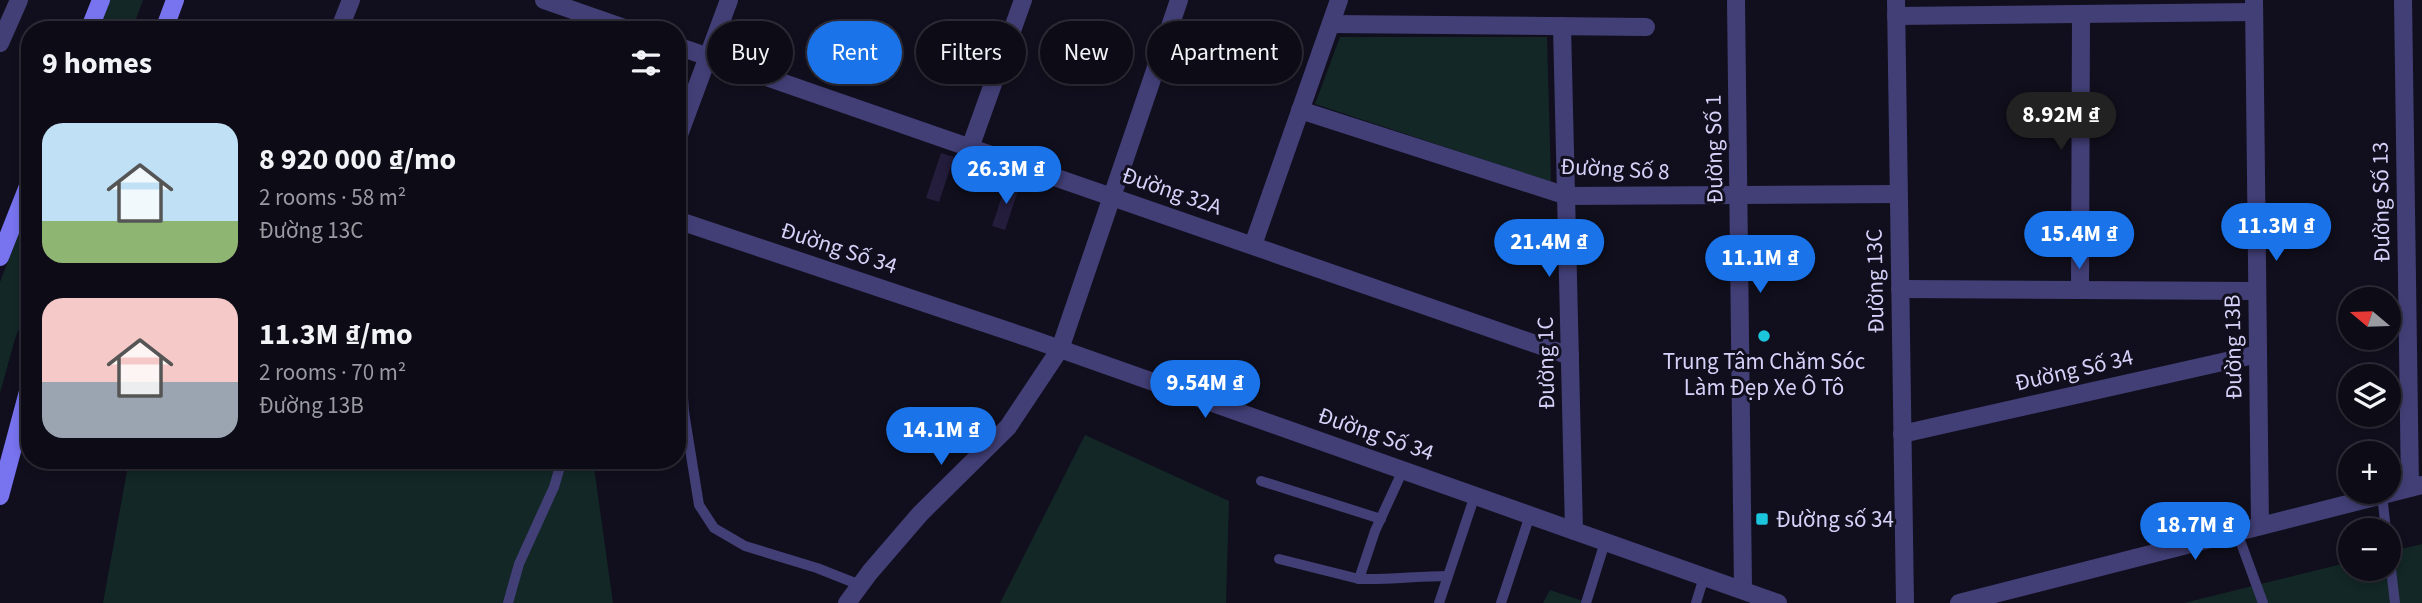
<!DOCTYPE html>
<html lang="en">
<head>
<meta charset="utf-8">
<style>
	body { margin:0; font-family:"Source Sans 3",sans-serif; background:#16141f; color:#f1f3f6; height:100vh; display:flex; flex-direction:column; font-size:26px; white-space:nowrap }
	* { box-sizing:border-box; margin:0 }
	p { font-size:23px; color:#9a9ba1 }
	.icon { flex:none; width:38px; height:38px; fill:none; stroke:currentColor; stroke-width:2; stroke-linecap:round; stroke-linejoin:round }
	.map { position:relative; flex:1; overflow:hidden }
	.details { position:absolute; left:21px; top:21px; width:665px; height:448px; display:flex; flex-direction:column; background:#0d0b16; border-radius:28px; box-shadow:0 4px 10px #0003,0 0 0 2px #2d2b35 }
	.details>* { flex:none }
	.guide { position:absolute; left:707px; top:21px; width:665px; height:63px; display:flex; gap:14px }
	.needle { width:46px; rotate:289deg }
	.fabs { position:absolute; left:2338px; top:287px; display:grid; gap:14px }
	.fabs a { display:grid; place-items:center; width:63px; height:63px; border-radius:50%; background:#0d0b16; box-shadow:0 4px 10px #0003,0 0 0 2px #2d2b35; font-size:35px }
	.price { position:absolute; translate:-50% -60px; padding:0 16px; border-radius:24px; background:#1a73e8; color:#fff; font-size:23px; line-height:46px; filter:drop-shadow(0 2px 4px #0008) }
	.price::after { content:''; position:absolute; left:50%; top:42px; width:21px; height:16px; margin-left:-10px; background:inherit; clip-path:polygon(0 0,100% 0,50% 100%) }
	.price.selected { background:#222; color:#fff }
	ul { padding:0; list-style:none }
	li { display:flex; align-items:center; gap:21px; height:175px; padding:0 21px }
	li span { display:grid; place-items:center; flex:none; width:196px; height:140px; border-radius:21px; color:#555 }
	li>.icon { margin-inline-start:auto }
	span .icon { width:84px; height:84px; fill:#fffc; stroke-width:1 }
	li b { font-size:30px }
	h2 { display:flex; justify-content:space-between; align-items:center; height:84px; padding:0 21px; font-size:30px }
	.tag { padding:0 24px; border-radius:32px; background:#0d0b16; box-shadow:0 4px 10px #0003,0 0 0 2px #2d2b35; font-size:24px; line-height:63px }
	.tag.selected { background:#1a73e8; color:#fff }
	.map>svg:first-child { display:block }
</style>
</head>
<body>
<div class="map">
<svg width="2422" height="603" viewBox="0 0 2422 603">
	<rect width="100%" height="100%" fill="#110f1d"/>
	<g fill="#122726">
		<polygon points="110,0 143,0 132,30 98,30"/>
		<polygon points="1340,37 1547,37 1551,182 1315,104"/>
		<polygon points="30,205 30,300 15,339 0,393 0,282"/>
		<polygon points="1085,435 1229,501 1226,603 1000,603"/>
		<polygon points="129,460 593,460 613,603 103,603"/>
		<polygon points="2422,544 2422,603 2184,603 2350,562 2350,569 2389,569 2389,552"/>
		<polygon points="1550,590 1589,603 1543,603"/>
	</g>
	<g fill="#241d3c">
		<polygon points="941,153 954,157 939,202 926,198"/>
		<polygon points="1007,181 1020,185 1005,230 992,226"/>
	</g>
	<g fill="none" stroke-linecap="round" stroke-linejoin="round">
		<g stroke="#423f77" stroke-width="10">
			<polyline points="677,308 684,412 699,505 714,528 745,546 817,568 860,585"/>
			<polyline points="1261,481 1381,519"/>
			<polyline points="2382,495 2386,530"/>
			<polyline points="2237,532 2263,603"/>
			<polyline points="2389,552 2395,603"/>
			<polyline points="1279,559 1359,579 1375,531 1403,470"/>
			<path d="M 1359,579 C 1389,580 1418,576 1447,576"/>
			<polyline points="508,603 519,564 554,487 562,460"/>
			<polyline points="1439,603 1475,495"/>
			<polyline points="1501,603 1530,515"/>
			<polyline points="1586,603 1605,542"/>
			<polyline points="1696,603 1704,577"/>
		</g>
		<g stroke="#423f77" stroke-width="18">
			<polyline points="544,0 630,30"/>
			<polyline points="1736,0 1743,590"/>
			<polyline points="1896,0 1905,603"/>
			<polyline points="2254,0 2260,526"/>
			<polyline points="2403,0 2410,488"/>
			<polyline points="1896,16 2254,12"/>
			<polyline points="1331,24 1646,27"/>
			<polyline points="1562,26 1574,531"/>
			<polyline points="339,30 351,0"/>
			<polyline points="0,43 19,0"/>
			<polyline points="677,46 1570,356"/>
			<polyline points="1300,110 1567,196 1898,194"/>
			<polyline points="677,140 729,0"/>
			<polyline points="970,148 1023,0"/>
			<polyline points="677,220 1029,338 1778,603"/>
			<polyline points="1253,245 1339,0"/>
			<polyline points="1900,289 2257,291"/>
			<polyline points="2080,290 2081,14"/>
			<polyline points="1902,434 2258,354"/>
			<polyline points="847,603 870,572 920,514 1008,427 1060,349 1179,0"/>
			<polyline points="1959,603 2422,485"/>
		</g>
		<g stroke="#7873ee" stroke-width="18">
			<polyline points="89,30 101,0"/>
			<polyline points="164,30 175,0"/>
			<polyline points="0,257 30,181"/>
			<polyline points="0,496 30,384"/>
		</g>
	</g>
	<g fill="#1bc5db" stroke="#110f1d" stroke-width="2.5">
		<circle cx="1764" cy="336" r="7"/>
		<rect x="1755" y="512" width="14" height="14" rx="3.5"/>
	</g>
	<g text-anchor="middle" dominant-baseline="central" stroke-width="6" stroke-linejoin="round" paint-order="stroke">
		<g font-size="23" fill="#d6d1f9" stroke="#110f1d">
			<text transform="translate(1714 149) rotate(-91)">Đường Số 1</text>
			<text transform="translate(1615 169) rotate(3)">Đường Số 8</text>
			<text transform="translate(1172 191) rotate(19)">Đường 32A</text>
			<text transform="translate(2381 202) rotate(-91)">Đường Số 13</text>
			<text transform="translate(839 248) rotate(18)">Đường Số 34</text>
			<text transform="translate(1875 281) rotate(-91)">Đường 13C</text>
			<text transform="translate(2233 347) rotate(-91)">Đường 13B</text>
			<text transform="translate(1546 363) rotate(-91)">Đường 1C</text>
			<text transform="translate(2074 370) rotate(-13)">Đường Số 34</text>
			<text transform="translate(1376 434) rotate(19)">Đường Số 34</text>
		</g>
		<g font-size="23" fill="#d6d1f9" stroke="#110f1d">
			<text x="1764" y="361">Trung Tâm Chăm Sóc<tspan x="1764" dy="26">Làm Đẹp Xe Ô Tô</tspan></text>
			<text x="1776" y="519" text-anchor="start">Đường số 34</text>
		</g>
	</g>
</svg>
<div class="fabs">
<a><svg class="needle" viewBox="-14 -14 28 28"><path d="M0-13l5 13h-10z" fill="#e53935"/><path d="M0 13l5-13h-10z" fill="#9a9ba1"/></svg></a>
<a><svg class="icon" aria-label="layers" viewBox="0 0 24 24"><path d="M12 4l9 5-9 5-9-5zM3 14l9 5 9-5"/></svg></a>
<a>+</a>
<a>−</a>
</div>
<b class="price selected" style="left:2061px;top:152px">8.92M ₫</b>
<b class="price" style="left:1006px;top:206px">26.3M ₫</b>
<b class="price" style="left:2276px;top:263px">11.3M ₫</b>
<b class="price" style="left:2079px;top:271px">15.4M ₫</b>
<b class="price" style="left:1549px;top:279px">21.4M ₫</b>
<b class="price" style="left:1760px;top:295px">11.1M ₫</b>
<b class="price" style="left:1205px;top:420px">9.54M ₫</b>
<b class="price" style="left:941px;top:467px">14.1M ₫</b>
<b class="price" style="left:2195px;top:562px">18.7M ₫</b>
<div class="guide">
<a class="tag">Buy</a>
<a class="tag selected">Rent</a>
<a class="tag">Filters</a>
<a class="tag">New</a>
<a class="tag">Apartment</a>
</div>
<section class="details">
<h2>9 homes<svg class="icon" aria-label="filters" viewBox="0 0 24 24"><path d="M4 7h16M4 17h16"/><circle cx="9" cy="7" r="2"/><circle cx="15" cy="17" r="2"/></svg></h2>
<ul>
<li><span style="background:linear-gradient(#bfe0f5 70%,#8fb573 0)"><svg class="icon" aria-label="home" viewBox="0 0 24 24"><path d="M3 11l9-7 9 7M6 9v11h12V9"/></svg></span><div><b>8 920 000 ₫/mo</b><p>2 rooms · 58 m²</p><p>Đường 13C</p></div></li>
<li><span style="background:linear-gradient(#f6c9c9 60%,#9aa5b1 0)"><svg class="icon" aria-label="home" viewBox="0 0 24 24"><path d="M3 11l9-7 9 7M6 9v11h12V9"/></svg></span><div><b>11.3M ₫/mo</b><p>2 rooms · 70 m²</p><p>Đường 13B</p></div></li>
</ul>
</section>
</div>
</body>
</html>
